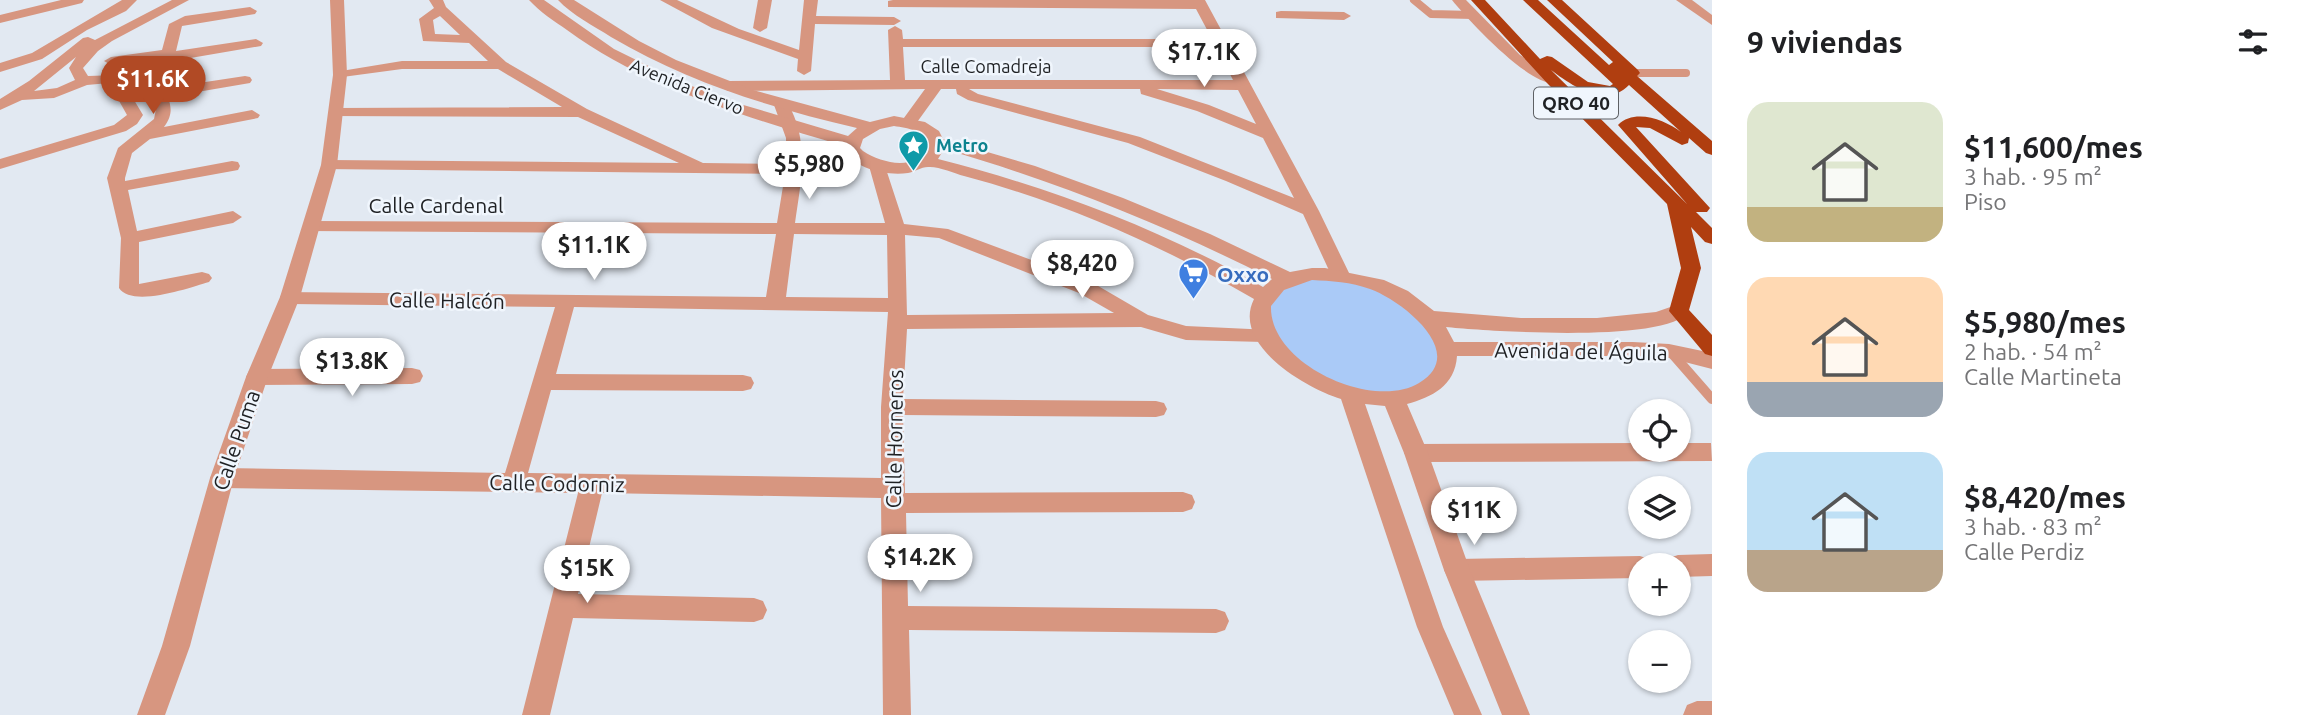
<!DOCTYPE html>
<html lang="es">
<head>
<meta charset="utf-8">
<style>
	body { margin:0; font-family:Ubuntu,sans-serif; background:#f2f2f2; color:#202124; height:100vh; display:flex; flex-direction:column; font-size:26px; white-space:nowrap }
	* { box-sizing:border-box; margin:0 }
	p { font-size:23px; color:#757577 }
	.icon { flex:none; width:38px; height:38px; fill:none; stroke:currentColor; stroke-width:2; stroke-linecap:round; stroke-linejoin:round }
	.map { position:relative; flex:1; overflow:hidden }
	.panel { display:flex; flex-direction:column; background:#fff; width:595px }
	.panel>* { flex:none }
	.tools { position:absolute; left:1628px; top:399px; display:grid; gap:14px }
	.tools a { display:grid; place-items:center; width:63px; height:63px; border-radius:50%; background:#fff; box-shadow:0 2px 5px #0004; font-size:35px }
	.price { position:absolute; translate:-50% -60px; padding:0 16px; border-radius:24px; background:#fff; color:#222; font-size:23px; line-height:46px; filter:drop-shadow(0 2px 4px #0008) }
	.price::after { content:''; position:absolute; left:50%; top:42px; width:21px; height:16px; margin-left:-10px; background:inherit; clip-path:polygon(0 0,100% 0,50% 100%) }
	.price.active { background:#b14a25; color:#fff }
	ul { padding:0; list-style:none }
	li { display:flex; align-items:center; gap:21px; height:175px; padding:0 35px }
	li span { display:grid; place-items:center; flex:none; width:196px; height:140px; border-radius:21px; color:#555 }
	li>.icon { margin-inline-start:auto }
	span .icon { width:84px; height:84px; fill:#fffc; stroke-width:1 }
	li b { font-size:30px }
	h2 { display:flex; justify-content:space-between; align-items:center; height:84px; padding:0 35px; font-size:30px }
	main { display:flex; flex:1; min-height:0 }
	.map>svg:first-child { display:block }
</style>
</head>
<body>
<main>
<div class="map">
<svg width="1712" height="715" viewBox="0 0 1712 715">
	<rect width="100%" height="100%" fill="#e2e9f2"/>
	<polygon fill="#aacaf7" points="1340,275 1389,289 1441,331 1448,366 1425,391 1350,393 1298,370 1264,335 1264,296 1288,279"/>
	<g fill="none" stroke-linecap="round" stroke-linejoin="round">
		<g stroke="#d79680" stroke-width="8">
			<polyline points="1414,0 1431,14 1473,15"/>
			<polyline points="1634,73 1686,73"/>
		</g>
		<polyline stroke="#d79680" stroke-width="10" points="1670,351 1712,399"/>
		<g fill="#d79680" fill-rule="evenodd">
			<polygon points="61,0 84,0 82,3 0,23 0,15"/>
			<polygon points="122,0 137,0 126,11 87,30 42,59 0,72 0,63 32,53"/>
			<path d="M 429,0 L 443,0 L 446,7 L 506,62 L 587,109 L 703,163 L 786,164 L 786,138 L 774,105 L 782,100 L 787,102 C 810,140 801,181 795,223 L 885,223 L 869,166 L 877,161 L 885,166 L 904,224 L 948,229 L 1093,283 L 1148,315 L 1186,326 L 1271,330 L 1274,335 L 1271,340 L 1264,342 L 1186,340 L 1141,327 L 907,329 L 903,399 L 1156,401 L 1164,403 L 1167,409 L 1164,415 L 1156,417 L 903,415 L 905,493 L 1183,492 L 1192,495 L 1195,502 L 1192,509 L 1183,512 L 906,513 L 908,606 L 1216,609 L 1225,612 L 1229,621 L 1225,630 L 1216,633 L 909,630 L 911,715 L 883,715 L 881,498 L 602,493 L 578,594 L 754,598 L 763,601 L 767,610 L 763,619 L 754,622 L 573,618 L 550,715 L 522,715 L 578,493 L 222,488 L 214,485 L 210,478 L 214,471 L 222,468 L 505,473 L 555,307 L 290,304 L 283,302 L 280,297 L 283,292 L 766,297 L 776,234 L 306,231 L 303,227 L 312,221 L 777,223 L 785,174 L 323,169 L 321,165 L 329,160 L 679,163 L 578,117 L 330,116 L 328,113 L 330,110 L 336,108 L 562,107 L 498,69 L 402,69 L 335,78 L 333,75 L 335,72 L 402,61 L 488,61 L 469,43 L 423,41 L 419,19 L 434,8 ZM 440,16 L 460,35 L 435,34 L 433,20 ZM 794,234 L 887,235 L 888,298 L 786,297 ZM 905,235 L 939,238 L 1079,293 L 1114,313 L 907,315 ZM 574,307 L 888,312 L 881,407 L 881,478 L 528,473 L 551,390 L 743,391 L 751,389 L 754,383 L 751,377 L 743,375 L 556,374 Z"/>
			<polygon points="660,0 677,0 739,29 799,50 804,0 818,0 816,16 894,17 901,21 894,25 815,24 811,71 804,75 797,71 798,59 712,28"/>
			<polygon points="758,0 772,0 767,28 760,32 753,28"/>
			<path d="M 893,0 L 1205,0 L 1319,211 L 1350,275 L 1347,279 L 1333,279 L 1303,214 L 1226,181 L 1128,143 L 968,100 L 957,94 L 956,89 L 941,89 L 915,125 L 909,127 L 901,122 L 925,89 L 728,91 L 720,86 L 728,81 L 890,80 L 888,30 L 895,26 L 902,30 L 903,39 L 1212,39 L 1196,9 L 888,7 L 888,1 ZM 903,47 L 1216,47 L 1233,80 L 905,80 ZM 969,89 L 1140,89 L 1141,94 L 1197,111 L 1263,138 L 1294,198 L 1140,137 L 978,94 ZM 1157,89 L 1238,90 L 1256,124 L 1209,105 Z"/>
			<path d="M 1452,0 L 1466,0 L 1520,55 L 1557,77 L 1559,80 L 1557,83 C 1532,89 1468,20 1452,0 Z"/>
			<polygon points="1676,0 1692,0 1712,15 1712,25"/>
			<path d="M 250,7 L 257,11 L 255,14 L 182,26 L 176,51 L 256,39 L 263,43 L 261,46 L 173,61 L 166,88 L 245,76 L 250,77 L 252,80 L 250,83 L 168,97 C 172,109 172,116 164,127 L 252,110 L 260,115 L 258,118 L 150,139 L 132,153 L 125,178 L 125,181 L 232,161 L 238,162 L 240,166 L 238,170 L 128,190 L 137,231 L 233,211 L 242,217 L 233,223 L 139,242 L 139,284 L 202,272 L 209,274 L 212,278 L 209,282 C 189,288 132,308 119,288 L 121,238 L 107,178 L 118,148 L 154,119 L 156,109 L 150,89 L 159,59 L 111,65 L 104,61 L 111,57 L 162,50 L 169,24 L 185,16 Z"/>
			<polygon points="1281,11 1344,12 1351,16 1344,20 1276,18 1276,12"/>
			<polygon points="412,368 420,370 423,376 420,382 412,384 257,385 249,383 246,377 249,371 257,369"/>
			<polygon points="1640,443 1640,450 1678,450 1678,443 1711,443 1712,461 1416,462 1408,459 1404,453 1408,447 1416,444"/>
			<polygon points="1712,554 1712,576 1678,577 1678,565 1666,565 1669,558 1678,555"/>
			<polygon points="1640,556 1649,559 1652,565 1640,565 1640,578 1457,581 1448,578 1444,570 1448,562 1457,559"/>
			<polygon points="1697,701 1712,701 1712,715 1683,715 1687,705"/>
		</g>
		<g fill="#d79680" fill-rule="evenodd">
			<path d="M 172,0 L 189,0 L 112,41 L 98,51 L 83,68 L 88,76 L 119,75 L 143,115 L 137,124 L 126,131 L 0,169 L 0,159 L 114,125 L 127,115 L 109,83 L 87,85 L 54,98 L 22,100 L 0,110 L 0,99 L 29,81 L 83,38 L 88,37 L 95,40 ZM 76,57 L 69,68 L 75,80 L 57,88 L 34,91 Z"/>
			<polygon points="330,0 344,0 347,75 337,165 300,297 268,377 234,478 190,646 165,715 137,715 162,646 210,478 246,377 280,297 321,165 333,75"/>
			<path d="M 529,0 L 544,0 L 614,49 L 681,82 L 740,104 L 848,136 L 857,128 C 771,108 687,82 611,37 C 594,26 572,15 558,0 L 574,0 L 639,41 L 676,60 L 753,90 L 870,122 L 894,116 L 925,122 L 939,131 L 943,139 L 1035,166 L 1123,198 L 1210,234 L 1290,272 L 1312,268 L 1325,268 L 1384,280 L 1408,291 L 1434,311 L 1521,318 L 1597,318 L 1656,312 L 1679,304 L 1686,306 L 1689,311 C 1669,344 1485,331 1446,327 L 1454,342 L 1633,342 L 1669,344 L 1712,353 L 1712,369 L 1669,358 L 1633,356 L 1457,356 C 1455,386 1432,397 1407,404 L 1428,453 L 1470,570 L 1530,715 L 1502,715 L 1444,570 L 1404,453 L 1385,406 L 1365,404 L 1443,627 L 1482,715 L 1454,715 L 1417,627 L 1341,399 C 1306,388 1231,345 1254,299 C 1163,246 1066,203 964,176 C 954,173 938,166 928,167 C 921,167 914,172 908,173 C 886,176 851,169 844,146 C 748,117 649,90 567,30 C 554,21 540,12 529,0 ZM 894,126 C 908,128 923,130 929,144 C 918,172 883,164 863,151 L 860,148 L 863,139 L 880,129 ZM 944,149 C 1058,182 1167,226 1272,279 L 1263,287 C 1160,229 1052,188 938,159 ZM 1312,280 C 1331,281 1351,282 1370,289 C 1401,300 1470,353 1419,383 C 1373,411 1269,364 1271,306 L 1284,290 Z"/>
		</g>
		<path fill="#b03e10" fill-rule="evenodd" d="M 1471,0 L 1485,0 L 1540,59 L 1547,56 L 1552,57 L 1588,82 L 1610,86 L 1613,84 L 1523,0 L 1538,0 L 1609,65 L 1613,62 L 1547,0 L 1562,0 L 1638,70 L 1640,73 L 1637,76 L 1712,141 L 1712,155 L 1706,153 L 1689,138 L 1688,143 L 1682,145 L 1650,128 L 1636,127 L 1710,208 L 1707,212 L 1696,212 L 1712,228 L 1712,244 L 1705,242 L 1691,227 L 1701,268 L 1689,310 L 1712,335 L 1712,356 L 1705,354 L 1669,311 L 1681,268 L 1667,204 L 1547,83 ZM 1551,70 C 1572,86 1606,109 1629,85 L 1681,132 C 1665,120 1635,108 1618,125 L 1687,204 Z"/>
	</g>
	<defs>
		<symbol id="sight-pin" viewBox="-11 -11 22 30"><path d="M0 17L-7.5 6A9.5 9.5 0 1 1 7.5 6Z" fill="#0f9aa8" stroke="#f0f6fd"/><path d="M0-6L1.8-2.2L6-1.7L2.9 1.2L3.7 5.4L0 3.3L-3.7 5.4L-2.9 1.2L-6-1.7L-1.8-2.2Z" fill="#fff"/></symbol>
		<symbol id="supermarket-pin" viewBox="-11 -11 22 30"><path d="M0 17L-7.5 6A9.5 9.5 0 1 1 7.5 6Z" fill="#3f7fe0" stroke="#f0f6fd"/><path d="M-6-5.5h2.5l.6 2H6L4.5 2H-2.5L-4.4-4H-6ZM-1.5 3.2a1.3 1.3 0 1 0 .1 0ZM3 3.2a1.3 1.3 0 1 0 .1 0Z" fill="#fff"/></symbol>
	</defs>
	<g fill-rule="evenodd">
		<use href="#sight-pin" x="896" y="128" width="35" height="47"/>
		<use href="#supermarket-pin" x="1176" y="256" width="35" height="47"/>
	</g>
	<g text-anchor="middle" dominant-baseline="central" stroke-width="5" stroke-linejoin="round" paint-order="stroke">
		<g font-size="18" fill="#1f2124" stroke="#f0f6fd">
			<text x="986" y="66">Calle Comadreja</text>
			<text transform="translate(687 86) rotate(22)">Avenida Ciervo</text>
		</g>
		<g font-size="18" font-weight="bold" fill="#0d838f" stroke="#f0f6fd" text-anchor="start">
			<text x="936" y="145">Metro</text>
		</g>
		<rect fill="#f0f6fd" stroke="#5e6165" stroke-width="2" x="1534" y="87.5" width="84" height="31" rx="5"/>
		<g font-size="19" font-weight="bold" fill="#1f2124">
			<text x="1576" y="103">QRO 40</text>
		</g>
		<g font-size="21" fill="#1f2124" stroke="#f0f6fd">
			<text x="436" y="205">Calle Cardenal</text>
			<text transform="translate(447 300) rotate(1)">Calle Halcón</text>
			<text transform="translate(1581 351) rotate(1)">Avenida del Águila</text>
			<text transform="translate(894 439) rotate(-89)">Calle Horneros</text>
			<text transform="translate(236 440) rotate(-71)">Calle Puma</text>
			<text transform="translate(557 483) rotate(1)">Calle Codorniz</text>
		</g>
		<g font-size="21" font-weight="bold" fill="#366cbe" stroke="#f0f6fd" text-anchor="start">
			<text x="1217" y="274">Oxxo</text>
		</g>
	</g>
</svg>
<div class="tools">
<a><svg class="icon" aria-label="locate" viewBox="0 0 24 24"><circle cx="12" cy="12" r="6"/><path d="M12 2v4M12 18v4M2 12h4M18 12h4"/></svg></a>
<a><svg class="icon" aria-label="layers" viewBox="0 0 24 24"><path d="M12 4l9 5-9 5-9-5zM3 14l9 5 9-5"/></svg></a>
<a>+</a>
<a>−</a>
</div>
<b class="price" style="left:1204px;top:89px">$17.1K</b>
<b class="price active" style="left:153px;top:116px">$11.6K</b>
<b class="price" style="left:809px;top:201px">$5,980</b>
<b class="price" style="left:594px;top:282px">$11.1K</b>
<b class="price" style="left:1082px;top:300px">$8,420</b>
<b class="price" style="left:352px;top:398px">$13.8K</b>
<b class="price" style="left:1474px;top:547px">$11K</b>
<b class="price" style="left:920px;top:594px">$14.2K</b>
<b class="price" style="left:587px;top:605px">$15K</b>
</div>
<section class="panel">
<h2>9 viviendas<svg class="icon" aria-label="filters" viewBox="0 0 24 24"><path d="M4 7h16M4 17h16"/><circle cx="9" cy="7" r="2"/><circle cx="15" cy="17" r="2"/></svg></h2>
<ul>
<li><span style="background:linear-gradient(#dfe7d0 75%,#c2b280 0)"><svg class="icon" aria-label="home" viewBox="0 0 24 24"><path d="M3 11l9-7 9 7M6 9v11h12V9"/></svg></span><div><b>$11,600/mes</b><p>3 hab. · 95 m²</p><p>Piso</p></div></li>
<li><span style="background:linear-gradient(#ffd9b3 75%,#9aa5b1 0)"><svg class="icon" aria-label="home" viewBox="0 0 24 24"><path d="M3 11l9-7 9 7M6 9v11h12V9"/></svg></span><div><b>$5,980/mes</b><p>2 hab. · 54 m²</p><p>Calle Martineta</p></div></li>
<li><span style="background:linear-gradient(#bfe0f5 70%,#b9a48a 0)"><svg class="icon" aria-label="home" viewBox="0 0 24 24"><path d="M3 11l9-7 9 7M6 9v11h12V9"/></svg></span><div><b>$8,420/mes</b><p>3 hab. · 83 m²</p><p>Calle Perdiz</p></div></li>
</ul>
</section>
</main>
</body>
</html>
